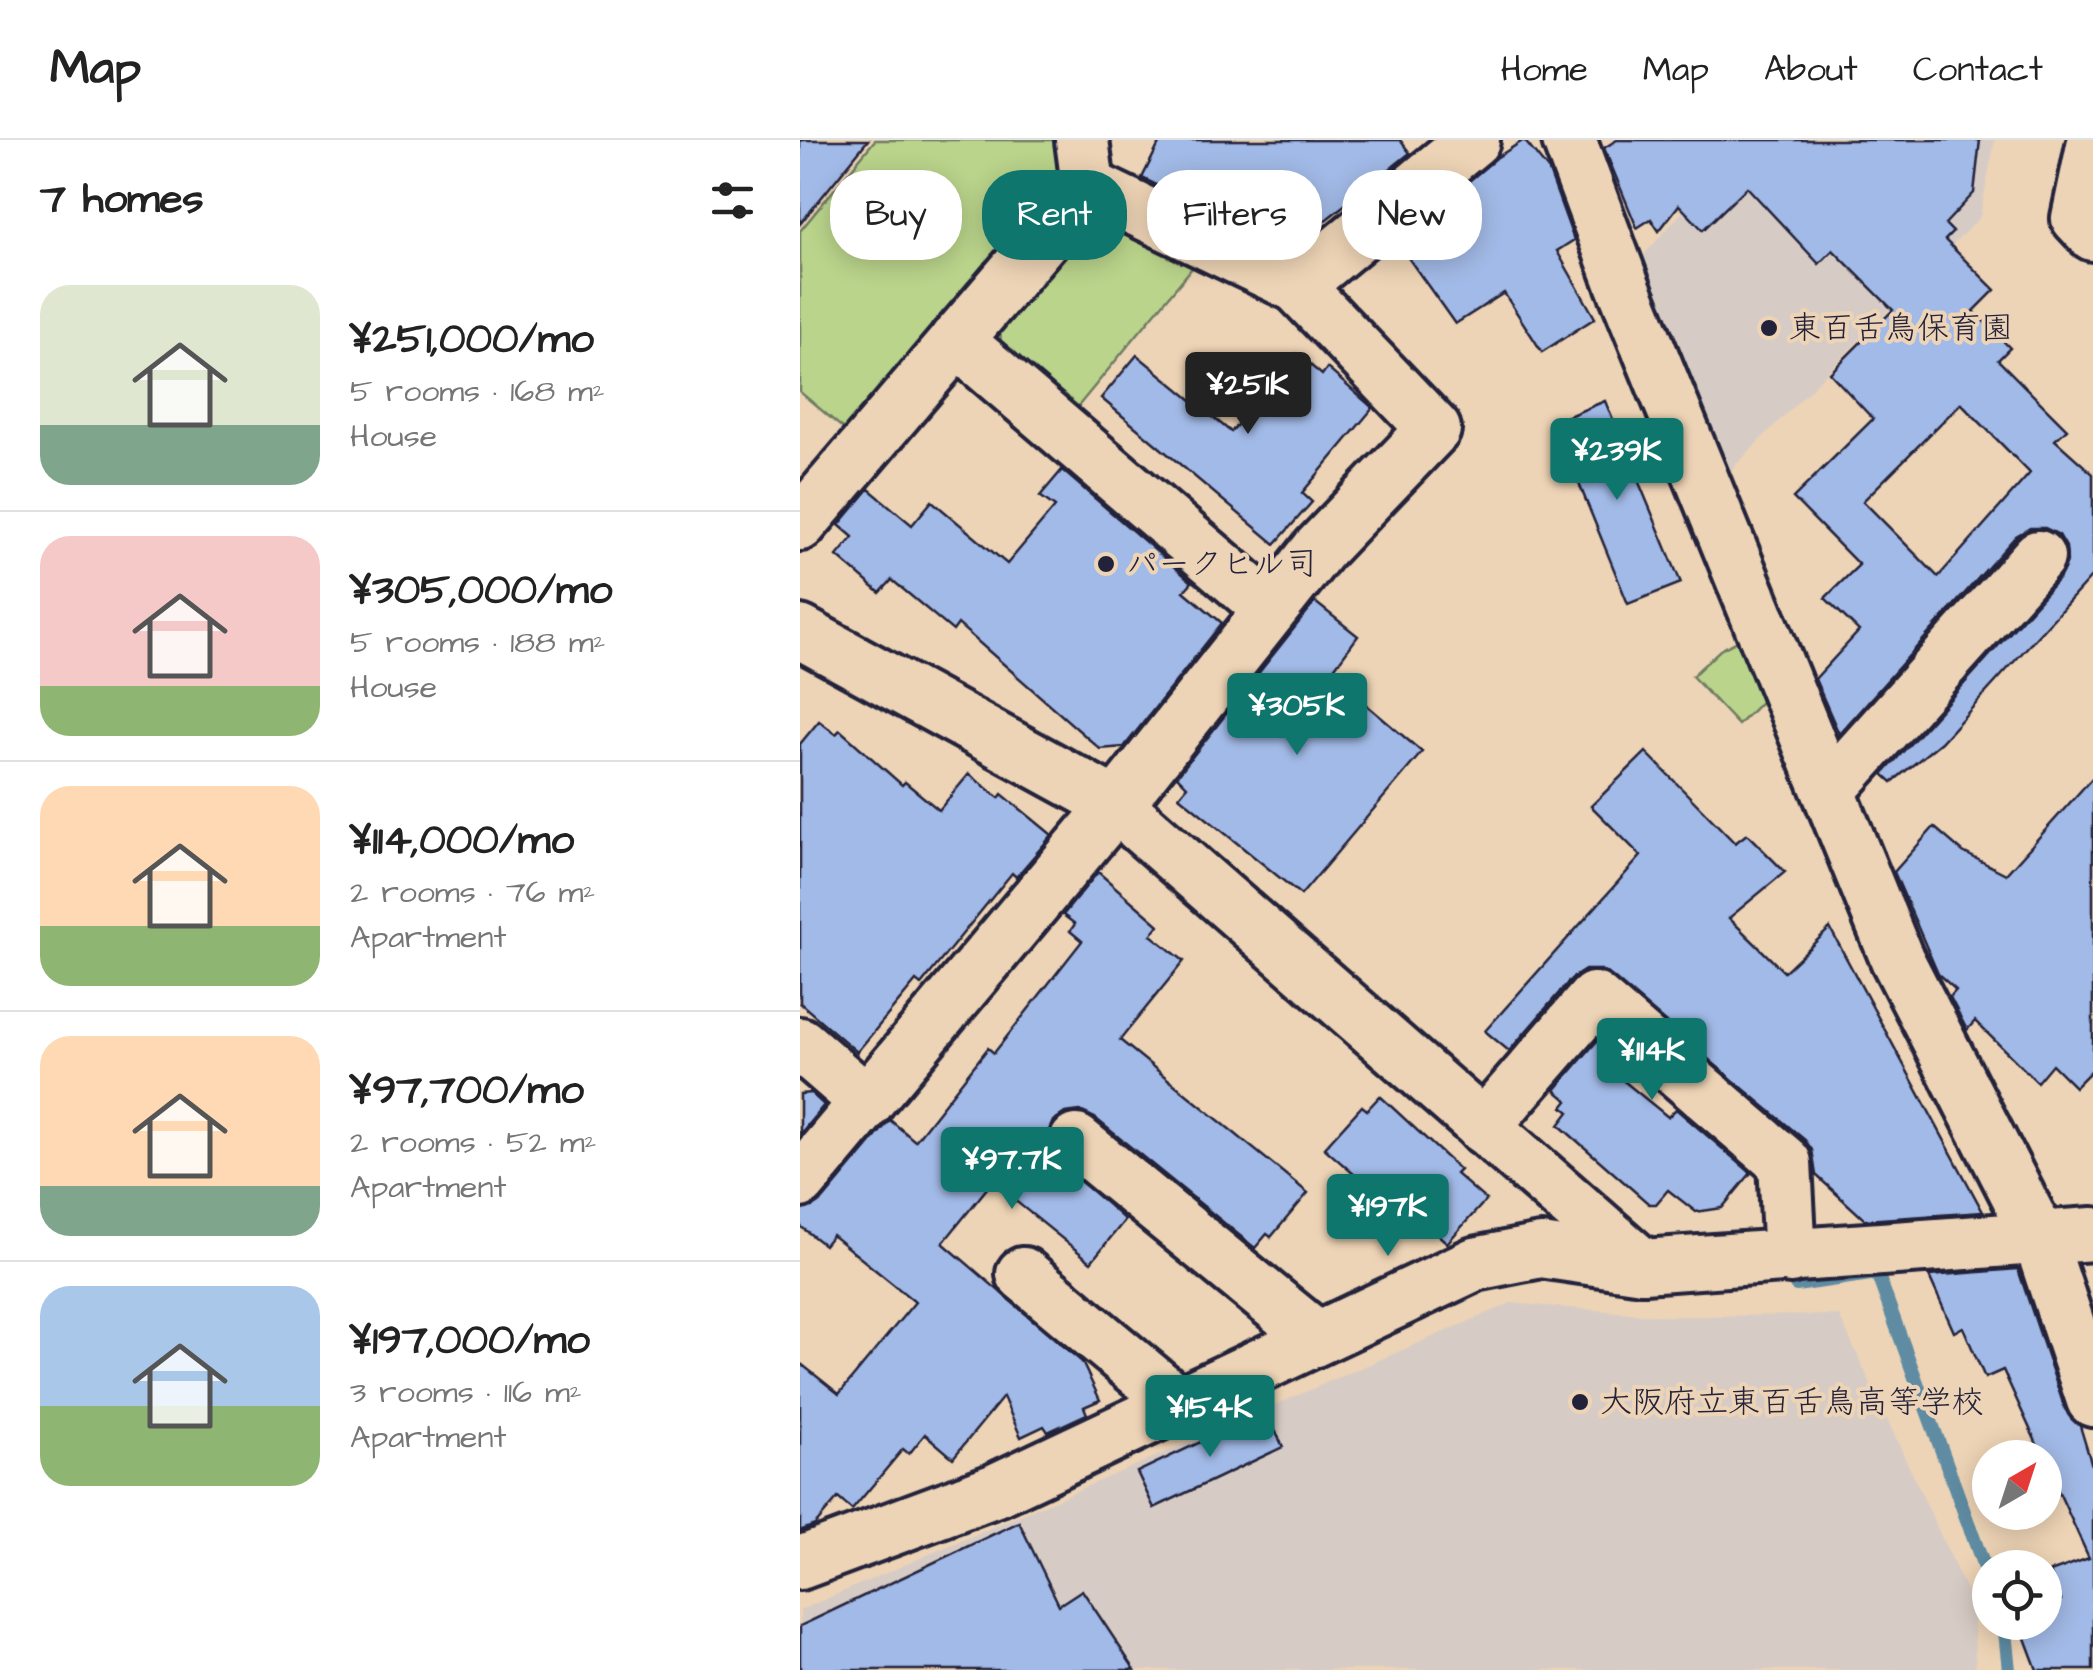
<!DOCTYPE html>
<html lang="en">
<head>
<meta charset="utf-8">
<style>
	body { margin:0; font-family:"Architects Daughter","Klee One",sans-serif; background:#f6f6f6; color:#222; height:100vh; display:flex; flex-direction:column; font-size:38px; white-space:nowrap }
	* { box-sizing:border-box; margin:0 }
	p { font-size:32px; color:#767676 }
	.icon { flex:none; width:55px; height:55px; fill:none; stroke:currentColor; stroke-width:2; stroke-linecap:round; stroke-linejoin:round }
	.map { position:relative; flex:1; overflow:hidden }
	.sheet { display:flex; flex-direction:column; background:#fff; width:800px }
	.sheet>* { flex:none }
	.banner { position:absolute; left:30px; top:30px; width:950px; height:90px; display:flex; gap:20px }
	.needle { width:65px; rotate:39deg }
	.fabs { position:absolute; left:1172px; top:1300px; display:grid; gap:20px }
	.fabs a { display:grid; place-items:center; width:90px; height:90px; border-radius:50%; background:#fff; box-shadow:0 5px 25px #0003; font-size:50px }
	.price { position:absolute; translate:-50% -85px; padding:0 22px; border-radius:10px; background:#0f766e; color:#fff; font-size:32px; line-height:65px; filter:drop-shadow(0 2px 5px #0008) }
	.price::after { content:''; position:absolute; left:50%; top:60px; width:30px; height:22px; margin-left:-15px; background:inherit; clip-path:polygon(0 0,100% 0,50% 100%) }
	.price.selected { background:#222; color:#fff }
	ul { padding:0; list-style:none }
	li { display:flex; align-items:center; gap:30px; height:250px; padding:0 40px }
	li+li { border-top:2px solid #e0e0e0 }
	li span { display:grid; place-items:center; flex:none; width:280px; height:200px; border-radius:30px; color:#555 }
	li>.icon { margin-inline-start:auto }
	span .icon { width:120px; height:120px; fill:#fffc; stroke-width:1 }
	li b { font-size:42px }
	h2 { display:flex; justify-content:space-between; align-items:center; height:120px; padding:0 40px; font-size:42px }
	.pill { padding:0 35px; border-radius:40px; background:#fff; box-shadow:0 5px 25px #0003; font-size:35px; line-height:90px }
	.pill.selected { background:#0f766e; color:#fff }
	header { display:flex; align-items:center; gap:60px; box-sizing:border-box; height:140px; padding:0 50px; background:#fff; border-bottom:2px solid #e0e0e0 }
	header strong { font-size:48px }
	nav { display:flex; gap:55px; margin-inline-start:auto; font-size:35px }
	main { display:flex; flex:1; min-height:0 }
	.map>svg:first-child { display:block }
</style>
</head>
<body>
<header>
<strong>Map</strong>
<nav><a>Home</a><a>Map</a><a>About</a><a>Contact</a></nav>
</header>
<main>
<section class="sheet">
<h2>7 homes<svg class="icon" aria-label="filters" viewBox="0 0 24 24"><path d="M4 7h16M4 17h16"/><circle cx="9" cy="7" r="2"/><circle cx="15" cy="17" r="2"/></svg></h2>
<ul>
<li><span style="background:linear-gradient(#dfe7d0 70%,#7fa58c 0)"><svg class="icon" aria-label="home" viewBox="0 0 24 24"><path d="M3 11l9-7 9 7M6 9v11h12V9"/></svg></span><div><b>¥251,000/mo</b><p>5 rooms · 168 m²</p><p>House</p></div></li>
<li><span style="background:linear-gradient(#f6c9c9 75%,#8fb573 0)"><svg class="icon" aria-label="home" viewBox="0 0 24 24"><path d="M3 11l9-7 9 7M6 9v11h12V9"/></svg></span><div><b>¥305,000/mo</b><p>5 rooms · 188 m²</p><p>House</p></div></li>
<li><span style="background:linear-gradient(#ffd9b3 70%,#8fb573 0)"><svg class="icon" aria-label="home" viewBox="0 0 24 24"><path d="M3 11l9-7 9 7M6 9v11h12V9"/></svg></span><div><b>¥114,000/mo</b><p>2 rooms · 76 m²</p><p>Apartment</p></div></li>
<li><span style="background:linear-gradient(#ffd9b3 75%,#7fa58c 0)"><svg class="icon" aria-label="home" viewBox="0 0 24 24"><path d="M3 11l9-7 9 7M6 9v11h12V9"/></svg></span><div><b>¥97,700/mo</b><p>2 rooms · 52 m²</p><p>Apartment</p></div></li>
<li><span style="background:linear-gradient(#a9c7e8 60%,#8fb573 0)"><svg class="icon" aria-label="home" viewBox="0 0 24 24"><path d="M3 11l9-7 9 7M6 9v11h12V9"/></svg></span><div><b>¥197,000/mo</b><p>3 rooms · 116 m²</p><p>Apartment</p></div></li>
</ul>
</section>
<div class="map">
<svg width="1293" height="1530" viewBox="0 0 1293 1530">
	<rect width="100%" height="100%" fill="#eed4b6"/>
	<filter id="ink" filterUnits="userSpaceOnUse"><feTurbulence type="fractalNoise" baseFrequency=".01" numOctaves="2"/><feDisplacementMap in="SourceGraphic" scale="20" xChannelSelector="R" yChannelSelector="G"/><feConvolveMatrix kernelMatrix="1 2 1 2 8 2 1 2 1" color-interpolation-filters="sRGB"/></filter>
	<g filter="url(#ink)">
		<g fill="#d7ccc5">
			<polygon points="947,0 1195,0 1180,77 931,330 840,119"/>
			<polygon points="711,1163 868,1176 1039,1175 1173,1465 1176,1530 0,1530 0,1470"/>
		</g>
		<g fill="#bad48b" stroke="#6e7b63" stroke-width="2.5">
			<polygon points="75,0 261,0 265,21 258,43 46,291 0,252 0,91"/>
			<polygon points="308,79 397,122 275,270 201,207 200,182 284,82"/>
			<polygon points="953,493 970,537 961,562 938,585 892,536 920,510"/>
		</g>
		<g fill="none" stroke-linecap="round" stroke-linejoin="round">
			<g stroke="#5f8ca3" stroke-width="14">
				<polyline points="996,1145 1077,1133 1190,1443"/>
				<polyline points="1204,1482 1209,1530"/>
			</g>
		</g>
		<g fill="#a2bae7" stroke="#22223b" stroke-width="2.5" fill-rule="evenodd">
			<polygon points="0,0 68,0 0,84"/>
			<polygon points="361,0 600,0 610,13 489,109 342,38"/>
			<polygon points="724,0 749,31 774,100 757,111 795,178 742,212 704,153 655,184 597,102 696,18"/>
			<path d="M 817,0 L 1180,0 L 1174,53 L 1145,84 L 1153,92 L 1145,100 L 1195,150 L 1174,171 L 1210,208 L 1198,220 L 1267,289 L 1255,300 L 1293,334 L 1293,435 L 1141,602 L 1092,642 L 1083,634 L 1260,437 L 1267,422 L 1266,407 L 1259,395 L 1245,388 L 1230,388 L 1216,396 L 1039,594 L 1015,539 L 1059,491 L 1025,458 L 1059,425 L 993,358 L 1073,279 L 1030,233 L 1093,170 L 1033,110 L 1019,124 L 947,47 L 903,90 L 879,65 L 859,91 L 851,79 L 837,88 L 804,8 ZM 1161,263 L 1230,333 L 1138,437 L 1063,361 Z"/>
			<polygon points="497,214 522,235 527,228 573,268 502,353 512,362 475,404 301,258 337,215 431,292"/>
			<polygon points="805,261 881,443 828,464 754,282"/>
			<polygon points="262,330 392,442 384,451 422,483 324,607 300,609 158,484 153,491 92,440 80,453 37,416 53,397 39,385 69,349 112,385 132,361 207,424 255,367 240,356"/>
			<polygon points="515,462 558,496 530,534 622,612 501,755 379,656 387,646 377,636"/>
			<polygon points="19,581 36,594 40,590 102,645 105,642 139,670 169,634 199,658 202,654 252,695 216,737 212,733 121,845 116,841 57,912 0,863 0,604"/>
			<polygon points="846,612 935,703 947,694 985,732 929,778 984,832 1030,788 1183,1072 1065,1080 1016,1035 1012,1010 1005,1000 801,830 785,830 771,839 709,911 685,891 841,716 791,666"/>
			<polygon points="1293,637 1293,929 1275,947 1252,924 1237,942 1175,881 1167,890 1150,857 1156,850 1138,834 1094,732 1134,687 1163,712 1206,734"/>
			<polygon points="298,732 359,785 351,795 384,821 320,900 508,1053 471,1097 467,1094 455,1108 295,978 280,971 265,973 253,981 247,995 248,1012 325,1080 291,1122 192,1042 143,1103 282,1222 300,1260 284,1267 287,1274 248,1292 244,1286 221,1297 203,1257 153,1318 125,1294 109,1314 103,1309 52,1370 38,1358 15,1385 0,1391 0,1223 39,1254 115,1162 32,1095 24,1105 0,1086 0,1070 23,1060 90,980 115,1001 188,908 194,913 282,801 270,791 275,784 263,775"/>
			<polygon points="797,901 822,923 814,933 868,977 876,969 951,1033 922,1068 896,1072 868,1050 856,1064 849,1064 759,985 769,972 763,967 768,961 755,950"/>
			<polygon points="11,953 24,965 0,994 0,954"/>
			<polygon points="580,956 660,1030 656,1034 686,1060 647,1103 596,1056 588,1064 524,1008 562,966 567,970"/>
			<polygon points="1218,1129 1265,1269 1280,1286 1293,1329 1293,1530 1237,1530 1219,1482 1245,1482 1245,1465 1261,1460 1250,1432 1289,1418 1203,1230 1185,1238 1163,1187 1154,1192 1129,1136"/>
			<polygon points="466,1271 483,1307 354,1368 337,1332"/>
			<polygon points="219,1382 259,1465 282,1450 335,1530 0,1530 0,1486"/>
		</g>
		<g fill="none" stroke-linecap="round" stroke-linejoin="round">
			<defs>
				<g id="minor">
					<polyline points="769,0 822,143 1097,819 1239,1097 1293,1260"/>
					<polyline points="1293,6 1278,78 1293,94"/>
					<polyline points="288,46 497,146 673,0"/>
					<polyline points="156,200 470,469"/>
					<polyline points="0,384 288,46 282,0"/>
					<polyline points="0,492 316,665 843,1126"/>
					<polyline points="1029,650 1238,417"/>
					<polyline points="0,904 67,962"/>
					<polyline points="683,987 794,859 985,1023 990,1117"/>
					<polyline points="276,1001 517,1198"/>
					<polyline points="0,1041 316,665 519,409 634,289 497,146"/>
					<polyline points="223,1134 379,1264"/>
					<polyline points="0,1423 196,1350 675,1124 741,1111 843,1126 1293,1094"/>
				</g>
			</defs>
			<use href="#minor" stroke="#22223b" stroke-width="60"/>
			<use href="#minor" stroke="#eed4b6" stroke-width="52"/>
		</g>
	</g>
	<g fill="#22223b" stroke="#eed4b6" stroke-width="4">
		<circle cx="969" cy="188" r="10"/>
		<circle cx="306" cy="424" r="10"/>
		<circle cx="780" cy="1262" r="10"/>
	</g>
	<g text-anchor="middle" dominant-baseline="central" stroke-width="8" stroke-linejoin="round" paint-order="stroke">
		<g font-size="32" fill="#22223b" stroke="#eed4b6" text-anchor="start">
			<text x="989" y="188">東百舌鳥保育園</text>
			<text x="326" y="424">パークヒル司</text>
			<text x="800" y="1262">大阪府立東百舌鳥高等学校</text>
		</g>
	</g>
</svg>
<div class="fabs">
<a><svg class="needle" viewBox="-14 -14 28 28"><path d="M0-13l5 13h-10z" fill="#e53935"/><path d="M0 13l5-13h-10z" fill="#767676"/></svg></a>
<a><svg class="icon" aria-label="locate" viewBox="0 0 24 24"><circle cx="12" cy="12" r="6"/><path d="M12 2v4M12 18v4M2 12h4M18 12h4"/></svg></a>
</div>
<b class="price selected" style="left:448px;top:297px">¥251K</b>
<b class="price" style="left:817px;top:363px">¥239K</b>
<b class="price" style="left:497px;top:618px">¥305K</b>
<b class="price" style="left:852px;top:963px">¥114K</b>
<b class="price" style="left:212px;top:1072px">¥97.7K</b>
<b class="price" style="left:588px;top:1119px">¥197K</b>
<b class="price" style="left:410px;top:1320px">¥154K</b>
<div class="banner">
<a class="pill">Buy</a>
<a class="pill selected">Rent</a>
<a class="pill">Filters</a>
<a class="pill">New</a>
</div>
</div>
</main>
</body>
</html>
